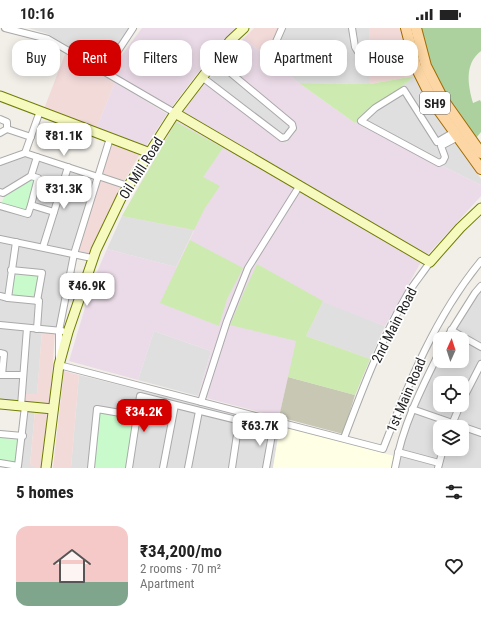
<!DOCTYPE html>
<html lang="en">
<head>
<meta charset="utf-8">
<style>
	body { margin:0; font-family:"Roboto Condensed",sans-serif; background:#f2f2f2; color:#222; height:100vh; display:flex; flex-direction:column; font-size:15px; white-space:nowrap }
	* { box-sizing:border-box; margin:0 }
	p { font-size:13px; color:#767676 }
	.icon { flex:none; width:22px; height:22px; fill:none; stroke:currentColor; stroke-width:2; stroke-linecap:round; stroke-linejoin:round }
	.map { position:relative; height:440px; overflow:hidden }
	.panel { display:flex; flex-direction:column; background:#fff; flex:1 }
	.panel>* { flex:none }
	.hud { position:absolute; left:12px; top:12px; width:457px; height:36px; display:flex; gap:8px }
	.needle { width:26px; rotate:3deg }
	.fabs { position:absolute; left:433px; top:304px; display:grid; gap:8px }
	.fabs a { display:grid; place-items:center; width:36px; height:36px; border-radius:8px; background:#fff; box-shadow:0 2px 10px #0003; font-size:20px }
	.price { position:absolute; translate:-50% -34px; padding:0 9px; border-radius:8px; background:#fff; color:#222; font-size:13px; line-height:26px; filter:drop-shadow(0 1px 2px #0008) }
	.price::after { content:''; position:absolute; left:50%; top:24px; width:12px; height:9px; margin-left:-6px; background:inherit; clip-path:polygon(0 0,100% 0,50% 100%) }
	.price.selected { background:#d40000; color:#fff }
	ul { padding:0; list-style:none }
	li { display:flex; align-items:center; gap:12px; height:100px; padding:0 16px }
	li+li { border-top:1px solid #e0e0e0 }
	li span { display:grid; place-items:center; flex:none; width:112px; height:80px; border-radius:12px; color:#555 }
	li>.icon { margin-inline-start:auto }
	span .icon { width:48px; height:48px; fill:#fffc; stroke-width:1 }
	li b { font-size:17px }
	h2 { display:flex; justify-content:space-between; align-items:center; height:48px; padding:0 16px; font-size:17px }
	.chip { padding:0 14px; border-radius:12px; background:#fff; box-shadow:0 2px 10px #0003; font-size:14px; line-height:36px }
	.chip.selected { background:#d40000; color:#fff }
	.status { display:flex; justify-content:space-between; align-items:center; height:28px; padding:0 20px; background:#fff; direction:ltr }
	.status svg { height:11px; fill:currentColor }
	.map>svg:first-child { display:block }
</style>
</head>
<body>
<div class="status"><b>10:16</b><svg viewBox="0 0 49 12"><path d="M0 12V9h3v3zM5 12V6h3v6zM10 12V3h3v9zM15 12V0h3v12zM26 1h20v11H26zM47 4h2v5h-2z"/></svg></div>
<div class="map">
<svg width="481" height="440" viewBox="0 0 481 440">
	<rect width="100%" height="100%" fill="#f2efe9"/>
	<g fill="#e0dfdf" fill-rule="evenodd">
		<polygon points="28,0 130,0 104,39 48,6"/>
		<polygon points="279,0 369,0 370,56 299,55 272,33 273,15"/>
		<polygon points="222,34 299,100 285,116 206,54"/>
		<polygon points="415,48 431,78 481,151 481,157 355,95"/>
		<polygon points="24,127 34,130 29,147 3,163 0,162 0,136"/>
		<polygon points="37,133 65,142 53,182 32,176 33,147"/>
		<polygon points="69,142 95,150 72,222 45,216"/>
		<polygon points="31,178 52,184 41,217 0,207 0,179"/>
		<polygon points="122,188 194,202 176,239 107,221"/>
		<polygon points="0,213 14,215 8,268 0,267"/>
		<polygon points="17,216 72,227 57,300 38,298 40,272 12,241"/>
		<path d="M 481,254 L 481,440 L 392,440 L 394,428 L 410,380 L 440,317 L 440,333 L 462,333 L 462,311 L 443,311 L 474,262 ZM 440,355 L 462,355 L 462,377 L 440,377 ZM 440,399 L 462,399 L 462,421 L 440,421 Z"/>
		<polygon points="0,269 38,274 36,298 0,295"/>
		<polygon points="323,273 385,298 370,331 306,308"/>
		<polygon points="0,299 26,301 22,345 3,345 5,322 0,322"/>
		<polygon points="29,302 42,303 37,367 24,366"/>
		<polygon points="154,303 211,323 198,368 138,352"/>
		<polygon points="79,347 280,397 273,440 71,440"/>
		<polygon points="0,348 21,348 20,375 0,373"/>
		<polygon points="26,381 35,382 30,437 34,438 33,440 19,440"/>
	</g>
	<g fill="#f2dad9">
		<polygon points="254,0 279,0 273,15 272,33 244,10"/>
		<polygon points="369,0 401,0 415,48 370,56"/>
		<polygon points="65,26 115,54 96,101 44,81"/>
		<polygon points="112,116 140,126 123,155 101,147"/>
		<polygon points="99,150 122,159 90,226 76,222"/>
		<polygon points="42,303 55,304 50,378 23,375 24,366 37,366"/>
		<polygon points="64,343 79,347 71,440 53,440"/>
		<polygon points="35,382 47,383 43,440 33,440 33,438 30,437"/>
	</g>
	<g fill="#ebdbe8">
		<polygon points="142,0 235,0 209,30 171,80 110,43"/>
		<polygon points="244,10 299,55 355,95 481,157 481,168 421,234 385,298 323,274 306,308 370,331 355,367 288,349 279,389 198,368 211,323 154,303 138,352 69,333 93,253 107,221 176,239 194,203 122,188 182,82 206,54 285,116 299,100 222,34"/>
		<polygon points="115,54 167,86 144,121 96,101"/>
	</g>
	<polygon fill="#ffffe5" points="280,397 394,428 392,440 273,440"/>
	<polygon fill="#c7c7b4" points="288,349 355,367 343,406 279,389"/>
	<g fill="#cdebb0">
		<polygon points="415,48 355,95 299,55 370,56"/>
		<polygon points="176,94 223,120 203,149 220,158 205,180 194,202 122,188"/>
		<polygon points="190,212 243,240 227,271 219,298 160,275"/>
		<polygon points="257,236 323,273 306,308 370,331 355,367 288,349 296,313 230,297 244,264"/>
	</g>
	<path fill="#add19e" d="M 421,0 L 481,0 L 481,23 C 464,36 468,57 473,75 L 480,72 L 481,74 L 481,104 L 476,110 L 448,69 L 430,36 Z"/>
	<g fill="#c8facc">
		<polygon points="305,25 347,27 347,33 304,30"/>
		<polygon points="325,33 345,35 345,40 324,38"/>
		<polygon points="31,150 37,151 27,184 1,177 5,166"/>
		<polygon points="13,243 41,247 36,272 10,269"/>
		<polygon points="97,381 138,388 129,440 91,440"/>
		<polygon points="0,407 21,409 18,437 0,435"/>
	</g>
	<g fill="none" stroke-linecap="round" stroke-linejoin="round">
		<defs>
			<g id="street">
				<polyline points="5,0 48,11 175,85"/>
				<polyline points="352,0 355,19 358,24"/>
				<polyline points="275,32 275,16 282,0"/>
				<polyline points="104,44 133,0"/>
				<polyline points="202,49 282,110 286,109 293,100 292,96 215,32"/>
				<polyline points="0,91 7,94 7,101"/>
				<polyline points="7,101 31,109"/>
				<polyline points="454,104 437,114 404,62 375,80 361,93 439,135 443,133 445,129 441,118 458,109"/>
				<polyline points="0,105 7,101"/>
				<path d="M 110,110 L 74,226 L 59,303 L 59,337 L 383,421 C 409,354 435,289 481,233"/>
				<polyline points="25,125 98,149"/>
				<polyline points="25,125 40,83"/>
				<polyline points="0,134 25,125"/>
				<polyline points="98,148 128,158"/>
				<polyline points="0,164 3,165 31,148 37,129"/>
				<polyline points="31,177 38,150 31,148"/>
				<polyline points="0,178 28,186 31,177 54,184"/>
				<polyline points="0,211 92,230"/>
				<polyline points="43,219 68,139"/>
				<polyline points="11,242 42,245 37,273"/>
				<polyline points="0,268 8,270 16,214"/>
				<polyline points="8,270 39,273 37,301"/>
				<polyline points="0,297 62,303"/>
				<polyline points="451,302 481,319"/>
				<polyline points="446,311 475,265 481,258"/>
				<polyline points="0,325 4,326 2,347"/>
				<polyline points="0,347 23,347"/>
				<polyline points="462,373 481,336"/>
				<polyline points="201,374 227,293 248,240 300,157"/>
				<polyline points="21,378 27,300"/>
				<polyline points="412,381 481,405"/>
				<polyline points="451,399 460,377"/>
				<polyline points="0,406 23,408"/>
				<path d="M 344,410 C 362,362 381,312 407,267 C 414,255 423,245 430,234"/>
				<polyline points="398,424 439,435"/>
				<polyline points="0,435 18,438 25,378"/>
				<polyline points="91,440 97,381 138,388"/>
				<polyline points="129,440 140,368 273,401 266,440"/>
				<polyline points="163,440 175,377"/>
				<polyline points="188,440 199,383"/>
				<polyline points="232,440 239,393"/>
				<path d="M 395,440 C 402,399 421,361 440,323"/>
				<polyline points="438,440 443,421"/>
			</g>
			<g id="secondary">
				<polyline points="0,68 150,125"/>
				<polyline points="175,85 430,234 460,200 481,180"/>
				<polyline points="0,376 53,381"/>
				<polyline points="46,440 59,337 68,304 96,222 122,168 175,85 230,13 244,0"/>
			</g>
			<g id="primary">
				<polyline points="406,0 416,39 435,77 481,141"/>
				<polyline points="416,0 426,38 444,73 481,125"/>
			</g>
		</defs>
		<use href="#street" stroke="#a9a9a9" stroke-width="8"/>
		<use href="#secondary" stroke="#707d05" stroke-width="11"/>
		<use href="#primary" stroke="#a06b00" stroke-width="12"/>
		<use href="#street" stroke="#fff" stroke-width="6"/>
		<use href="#secondary" stroke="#f7fabf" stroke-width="9"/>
		<use href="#primary" stroke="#fcd6a4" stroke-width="10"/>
	</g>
	<g text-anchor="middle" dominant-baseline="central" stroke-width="3.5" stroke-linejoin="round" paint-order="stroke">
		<rect fill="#fff" stroke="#646464" stroke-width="1" x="420" y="64" width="30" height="22" rx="3"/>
		<g font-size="13" font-weight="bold" fill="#222">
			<text x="435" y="75">SH9</text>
		</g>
		<g font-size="14" fill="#222" stroke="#fff">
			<text transform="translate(141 140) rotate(-58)">Oil Mill Road</text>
			<text transform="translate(394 297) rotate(-63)">2nd Main Road</text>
			<text transform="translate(406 367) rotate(-67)">1st Main Road</text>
		</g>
	</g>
</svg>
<div class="fabs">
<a><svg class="needle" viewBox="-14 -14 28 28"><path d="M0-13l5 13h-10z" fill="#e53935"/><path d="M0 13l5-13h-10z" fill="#767676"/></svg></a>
<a><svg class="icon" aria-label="locate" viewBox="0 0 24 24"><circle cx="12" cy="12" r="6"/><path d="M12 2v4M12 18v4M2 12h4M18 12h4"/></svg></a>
<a><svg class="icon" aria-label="layers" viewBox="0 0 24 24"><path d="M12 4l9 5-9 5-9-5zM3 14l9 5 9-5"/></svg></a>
</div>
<b class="price" style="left:64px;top:129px">₹81.1K</b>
<b class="price" style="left:64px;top:182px">₹31.3K</b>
<b class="price" style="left:87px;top:279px">₹46.9K</b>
<b class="price selected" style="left:144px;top:405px">₹34.2K</b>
<b class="price" style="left:260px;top:419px">₹63.7K</b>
<div class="hud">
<a class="chip">Buy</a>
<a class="chip selected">Rent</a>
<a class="chip">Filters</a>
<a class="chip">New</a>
<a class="chip">Apartment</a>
<a class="chip">House</a>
</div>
</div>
<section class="panel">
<h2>5 homes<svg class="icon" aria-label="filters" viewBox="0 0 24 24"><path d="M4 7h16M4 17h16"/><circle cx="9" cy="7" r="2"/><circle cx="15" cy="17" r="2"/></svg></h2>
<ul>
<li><span style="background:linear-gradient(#f6c9c9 70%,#7fa58c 0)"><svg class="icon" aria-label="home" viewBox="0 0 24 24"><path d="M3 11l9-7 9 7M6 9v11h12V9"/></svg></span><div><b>₹34,200/mo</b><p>2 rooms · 70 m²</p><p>Apartment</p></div><svg class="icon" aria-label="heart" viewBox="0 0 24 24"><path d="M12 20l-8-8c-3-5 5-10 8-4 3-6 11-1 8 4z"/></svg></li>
</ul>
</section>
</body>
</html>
